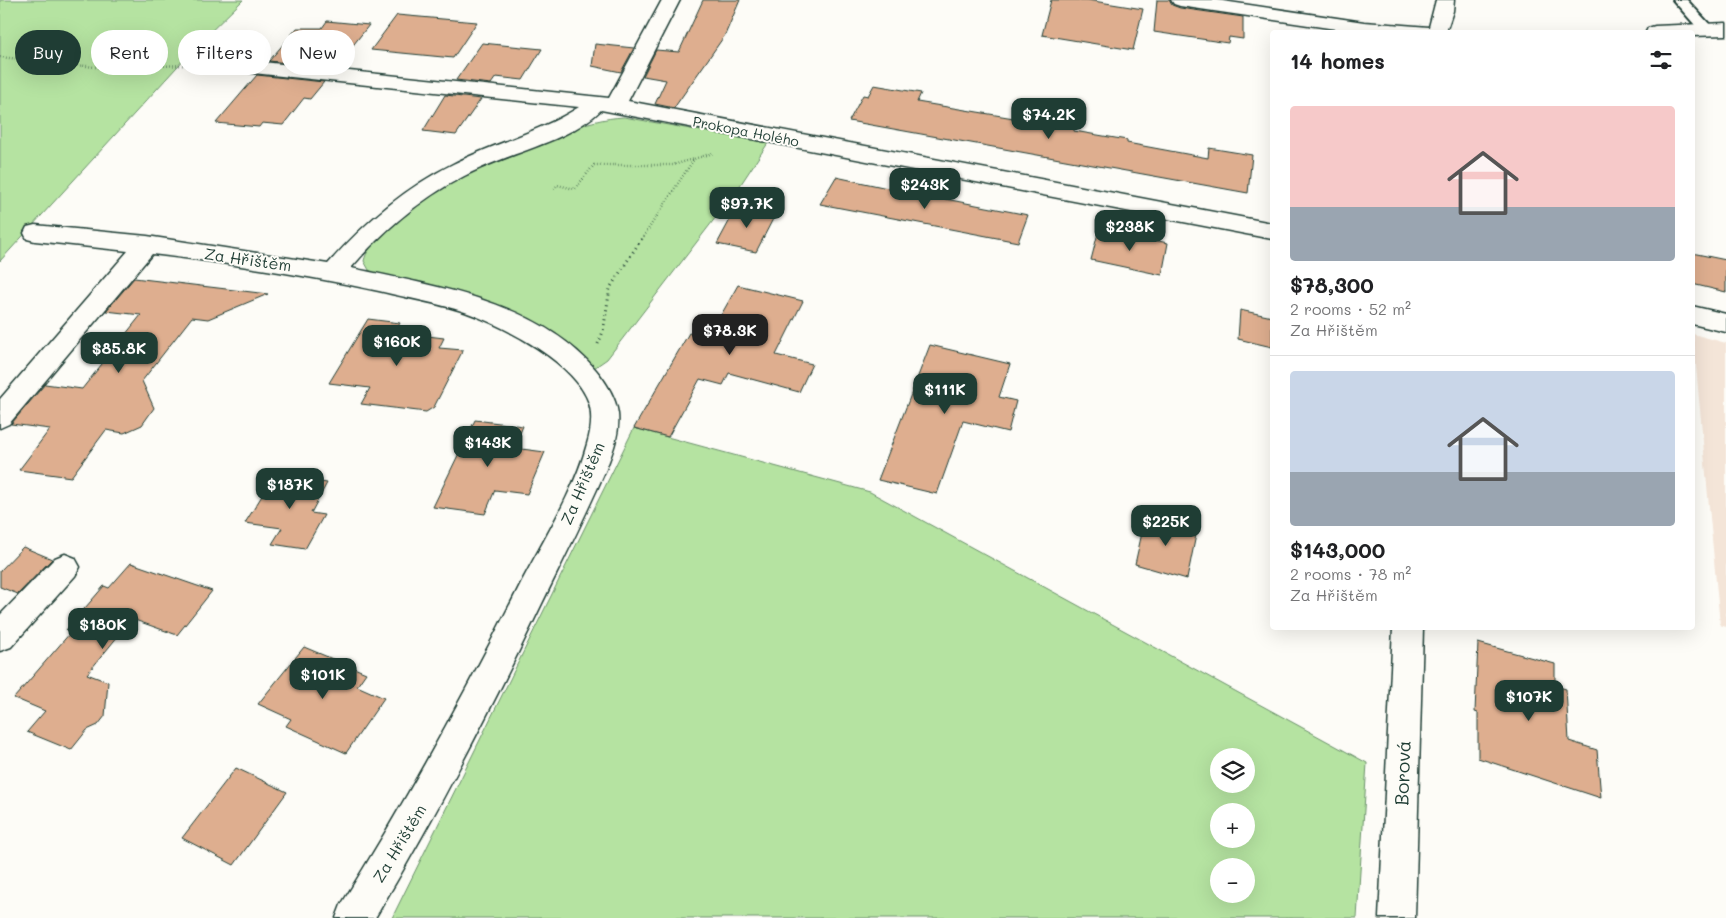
<!DOCTYPE html>
<html lang="en">
<head>
<meta charset="utf-8">
<style>
	body { margin:0; font-family:Mali,sans-serif; background:#f2f2f2; color:#202124; height:100vh; display:flex; flex-direction:column; font-size:19px; white-space:nowrap }
	* { box-sizing:border-box; margin:0 }
	p { font-size:16px; color:#757577 }
	.icon { flex:none; width:28px; height:28px; fill:none; stroke:currentColor; stroke-width:2; stroke-linecap:round; stroke-linejoin:round }
	.map { position:relative; flex:1; overflow:hidden }
	.drawer { position:absolute; left:1270px; top:30px; width:425px; height:600px; display:flex; flex-direction:column; background:#fff; border-radius:5px; box-shadow:0 5px 20px #0002 }
	.drawer>* { flex:none }
	.banner { position:absolute; left:15px; top:30px; width:475px; height:45px; display:flex; gap:10px }
	.fabs { position:absolute; left:1210px; top:748px; display:grid; gap:10px }
	.fabs a { display:grid; place-items:center; width:45px; height:45px; border-radius:50%; background:#fff; box-shadow:0 5px 20px #0002; font-size:25px }
	.price { position:absolute; translate:-50% -42px; padding:0 11px; border-radius:10px; background:#1f3d34; color:#fff; font-size:16px; line-height:32px; filter:drop-shadow(0 1px 2px #0008) }
	.price::after { content:''; position:absolute; left:50%; top:30px; width:15px; height:11px; margin-left:-8px; background:inherit; clip-path:polygon(0 0,100% 0,50% 100%) }
	.price.active { background:#222; color:#fff }
	ul { padding:0; list-style:none }
	li { display:grid; align-content:center; gap:10px; height:265px; padding:0 20px }
	li+li { border-top:1px solid #e0e0e0 }
	li span { display:grid; place-items:center; height:155px; border-radius:5px; color:#555 }
	li>.icon { margin-inline-start:auto }
	span .icon { width:90px; height:90px; fill:#fffc; stroke-width:1 }
	li b { font-size:21px }
	h2 { display:flex; justify-content:space-between; align-items:center; height:60px; padding:0 20px; font-size:21px }
	.pill { padding:0 18px; border-radius:22px; background:#fff; box-shadow:0 5px 20px #0002; font-size:18px; line-height:45px }
	.pill.active { background:#1f3d34; color:#fff }
	.map>svg:first-child { display:block }
</style>
</head>
<body>
<div class="map">
<svg width="1726" height="918" viewBox="0 0 1726 918">
	<rect width="100%" height="100%" fill="#fdfcf7"/>
	<filter id="ink" filterUnits="userSpaceOnUse"><feTurbulence type="fractalNoise" baseFrequency=".02" numOctaves="2"/><feDisplacementMap in="SourceGraphic" scale="10" xChannelSelector="R" yChannelSelector="G"/><feConvolveMatrix kernelMatrix="1 2 1 2 8 2 1 2 1" color-interpolation-filters="sRGB"/></filter>
	<g filter="url(#ink)">
		<polygon fill="#f4e5d8" points="1693,334 1726,343 1726,627 1720,625"/>
		<g fill="#b5e3a1" stroke="#6a906a" fill-rule="evenodd">
			<polygon points="0,0 243,0 197,45 0,261"/>
			<path d="M 624,117 L 768,143 L 739,187 L 607,359 L 594,368 L 571,347 L 508,309 L 473,296 L 375,274 L 369,270 L 364,261 C 367,245 393,219 407,208 C 438,184 476,169 512,154 C 547,138 585,119 624,117 Z"/>
			<path d="M 634,428 L 870,492 L 1367,763 L 1357,918 L 392,918 ZM 1219,756 L 1246,756 L 1246,784 L 1219,784 ZM 1246,811 L 1246,839 L 1219,839 L 1219,811 ZM 1246,866 L 1246,894 L 1219,894 L 1219,866 Z"/>
		</g>
		<g fill="#deae8f" stroke="#1f3d34">
			<polygon points="703,0 740,0 725,35 674,108 655,104 666,80 643,76 656,50 679,52"/>
			<polygon points="1051,0 1087,0 1143,9 1133,50 1042,35"/>
			<polygon points="1157,0 1169,0 1172,5 1180,8 1243,17 1243,39 1229,37 1228,43 1154,32"/>
			<polygon points="397,15 477,22 453,58 371,50"/>
			<polygon points="327,21 369,25 335,68 269,61 297,28 322,28"/>
			<polygon points="482,43 542,49 523,80 496,77 491,84 456,80"/>
			<polygon points="595,44 634,48 621,72 592,66"/>
			<polygon points="257,75 324,82 310,99 304,98 283,125 262,123 259,127 216,123"/>
			<polygon points="874,85 921,93 917,102 1074,128 1074,131 1127,140 1127,143 1208,158 1209,148 1252,155 1248,193 849,121 863,95 868,96"/>
			<polygon points="445,95 481,99 456,135 423,131"/>
			<polygon points="836,177 883,187 1028,215 1018,242 820,204"/>
			<polygon points="738,205 776,213 756,252 717,244"/>
			<polygon points="1099,229 1168,243 1162,275 1091,260"/>
			<polygon points="1692,253 1726,260 1726,292 1692,284"/>
			<polygon points="134,278 268,294 208,319 192,317 142,381 154,408 142,425 124,433 106,430 71,477 19,470 50,429 11,424 45,384 82,389 141,315 106,311"/>
			<polygon points="738,285 803,301 776,355 812,364 799,392 729,373 723,385 700,379 668,437 634,428 689,333 708,338"/>
			<polygon points="1240,310 1272,317 1272,347 1238,339"/>
			<polygon points="368,319 400,323 395,332 444,338 439,348 463,350 434,407 426,412 361,404 370,388 329,383"/>
			<polygon points="930,345 1010,364 999,397 1016,401 1008,432 963,421 937,494 878,480"/>
			<polygon points="475,420 523,426 514,448 545,452 527,494 495,490 485,514 433,507"/>
			<polygon points="275,475 327,483 311,513 324,515 305,549 272,544 282,528 245,523"/>
			<polygon points="1146,515 1197,530 1187,579 1135,564"/>
			<polygon points="23,547 52,559 18,594 0,587 0,571"/>
			<polygon points="131,563 212,591 177,635 132,619 87,674 108,682 105,716 98,725 87,730 71,750 27,732 45,711 14,698 71,632 66,630 104,586 109,588"/>
			<polygon points="1478,643 1555,664 1555,686 1566,689 1569,741 1597,750 1601,798 1478,758 1478,713 1475,712"/>
			<polygon points="304,647 366,673 357,686 384,698 346,753 286,726 291,719 258,704"/>
			<polygon points="236,768 287,792 234,865 182,838"/>
		</g>
		<g fill="none" stroke-linecap="round" stroke-linejoin="round">
			<defs>
				<polygon id="service" points="1673,0 1687,0 1712,27 1714,30 1712,33 1702,33"/>
				<g id="minor">
					<path d="M 662,0 L 680,0 L 628,101 L 1272,223 L 1272,239 L 601,110 C 570,140 520,150 481,168 C 431,190 386,227 351,268 C 435,286 537,301 596,370 C 606,382 616,398 618,414 C 620,433 613,451 606,469 C 584,520 558,570 534,620 C 485,721 433,821 375,918 L 336,918 L 341,905 C 407,800 466,692 522,581 C 545,537 574,492 587,444 C 591,431 593,416 589,403 C 575,362 504,326 465,312 C 438,303 407,298 379,291 C 304,275 228,263 152,254 L 9,424 L 0,428 L 0,399 L 128,251 L 35,241 L 27,239 L 24,233 L 27,227 L 35,225 L 147,236 L 328,264 C 363,224 405,188 453,164 C 495,143 540,132 579,107 L 215,69 L 208,67 L 205,63 L 208,59 L 215,57 L 609,98 Z"/>
					<polygon points="1171,0 1216,0 1364,22 1429,27 1436,0 1454,0 1453,11 1446,32 1356,32 1180,6 1174,4"/>
					<polygon points="1726,23 1726,35 1692,36 1692,32 1646,32 1648,28 1655,26"/>
					<polygon points="1692,306 1726,314 1726,332 1692,324"/>
					<polygon points="65,554 75,558 80,567 75,576 11,647 0,651 0,615 55,558"/>
					<polygon points="1393,628 1423,628 1415,918 1379,918"/>
				</g>
			</defs>
			<use href="#service" stroke="#1f3d34" stroke-width="4"/>
			<use href="#minor" stroke="#1f3d34" stroke-width="3"/>
			<g stroke="#1f3d34" stroke-width="2.5" stroke-dasharray="0.5 2.5" stroke-linecap="butt">
				<polyline points="0,57 105,68 187,65"/>
				<polyline points="554,189 557,185 575,189 594,165 673,165 694,159"/>
				<polyline points="642,239 694,159 713,153"/>
			</g>
			<polyline stroke="#1f3d34" stroke-width="3" stroke-dasharray="1 4" stroke-linecap="butt" points="598,344 603,332 610,288 642,238"/>
			<use href="#service" fill="#fdfcf7" fill-rule="evenodd"/>
			<use href="#minor" fill="#fdfcf7" fill-rule="evenodd"/>
		</g>
	</g>
	<g text-anchor="middle" dominant-baseline="central" stroke-width="4" stroke-linejoin="round" paint-order="stroke">
		<g font-size="14" fill="#1f3d34" stroke="#fdfcf7">
			<text transform="translate(746 131) rotate(11)">Prokopa Holého</text>
		</g>
		<g font-size="16" fill="#1f3d34" stroke="#fdfcf7">
			<text transform="translate(248 259) rotate(8)">Za Hřištěm</text>
			<text transform="translate(582 483) rotate(-67)">Za Hřištěm</text>
			<text transform="translate(399 843) rotate(-59)">Za Hřištěm</text>
		</g>
		<g font-size="19" fill="#1f3d34" stroke="#fdfcf7">
			<text transform="translate(1402 773) rotate(-88)">Borová</text>
		</g>
	</g>
</svg>
<div class="fabs">
<a><svg class="icon" aria-label="layers" viewBox="0 0 24 24"><path d="M12 4l9 5-9 5-9-5zM3 14l9 5 9-5"/></svg></a>
<a>+</a>
<a>−</a>
</div>
<b class="price" style="left:1049px;top:140px">$74.2K</b>
<b class="price" style="left:925px;top:210px">$243K</b>
<b class="price" style="left:747px;top:229px">$97.7K</b>
<b class="price" style="left:1130px;top:252px">$238K</b>
<b class="price active" style="left:730px;top:356px">$78.3K</b>
<b class="price" style="left:397px;top:367px">$160K</b>
<b class="price" style="left:119px;top:374px">$85.8K</b>
<b class="price" style="left:945px;top:415px">$111K</b>
<b class="price" style="left:488px;top:468px">$143K</b>
<b class="price" style="left:290px;top:510px">$187K</b>
<b class="price" style="left:1166px;top:547px">$225K</b>
<b class="price" style="left:103px;top:650px">$180K</b>
<b class="price" style="left:323px;top:700px">$101K</b>
<b class="price" style="left:1529px;top:722px">$107K</b>
<div class="banner">
<a class="pill active">Buy</a>
<a class="pill">Rent</a>
<a class="pill">Filters</a>
<a class="pill">New</a>
</div>
<section class="drawer">
<h2>14 homes<svg class="icon" aria-label="filters" viewBox="0 0 24 24"><path d="M4 7h16M4 17h16"/><circle cx="9" cy="7" r="2"/><circle cx="15" cy="17" r="2"/></svg></h2>
<ul>
<li><span style="background:linear-gradient(#f6c9c9 65%,#9aa5b1 0)"><svg class="icon" aria-label="home" viewBox="0 0 24 24"><path d="M3 11l9-7 9 7M6 9v11h12V9"/></svg></span><div><b>$78,300</b><p>2 rooms · 52 m²</p><p>Za Hřištěm</p></div></li>
<li><span style="background:linear-gradient(#c9d6e8 65%,#9aa5b1 0)"><svg class="icon" aria-label="home" viewBox="0 0 24 24"><path d="M3 11l9-7 9 7M6 9v11h12V9"/></svg></span><div><b>$143,000</b><p>2 rooms · 78 m²</p><p>Za Hřištěm</p></div></li>
</ul>
</section>
</div>
</body>
</html>
